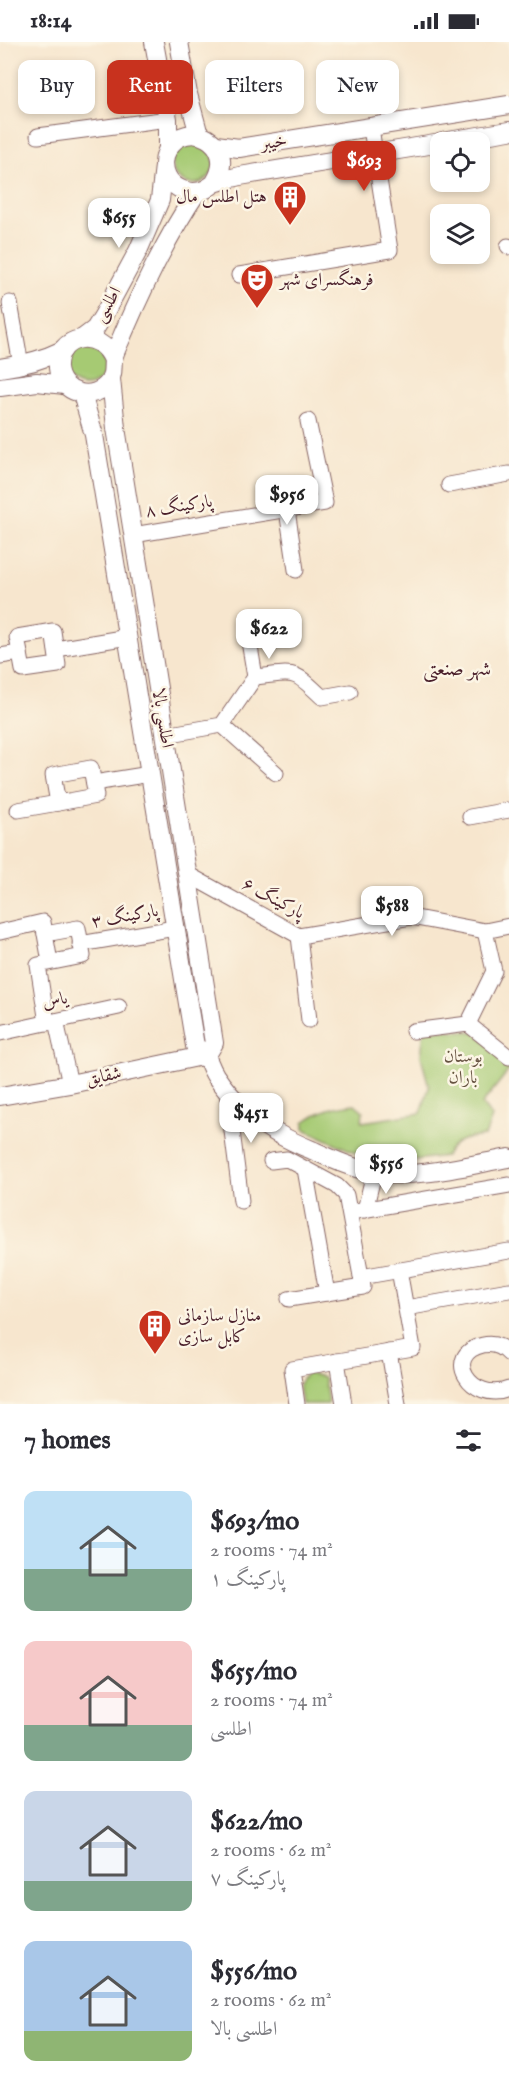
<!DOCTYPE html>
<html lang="en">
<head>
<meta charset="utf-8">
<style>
	body { margin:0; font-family:"IM FELL English",Amiri,serif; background:#f2f2f3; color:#2b2b33; height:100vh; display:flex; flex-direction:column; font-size:22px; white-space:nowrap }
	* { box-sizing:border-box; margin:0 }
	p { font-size:20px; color:#7c7c81 }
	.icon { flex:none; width:33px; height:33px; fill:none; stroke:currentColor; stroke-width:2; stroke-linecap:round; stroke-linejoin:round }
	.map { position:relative; height:1362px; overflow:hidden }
	.side { display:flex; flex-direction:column; background:#fff; flex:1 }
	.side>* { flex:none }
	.banner { position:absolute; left:18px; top:18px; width:474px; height:54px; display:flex; gap:12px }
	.buttons { position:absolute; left:430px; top:90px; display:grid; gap:12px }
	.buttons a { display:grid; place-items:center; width:60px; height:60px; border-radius:12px; background:#fff; box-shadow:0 3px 9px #0003; font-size:30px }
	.price { position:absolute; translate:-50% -51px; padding:0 14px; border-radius:12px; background:#fff; color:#222; font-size:20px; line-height:39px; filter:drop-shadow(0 2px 3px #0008) }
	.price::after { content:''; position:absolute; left:50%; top:36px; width:18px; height:14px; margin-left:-9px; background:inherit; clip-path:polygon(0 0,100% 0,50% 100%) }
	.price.active { background:#c8321e; color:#fff }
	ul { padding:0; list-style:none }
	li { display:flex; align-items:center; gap:18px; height:150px; padding:0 24px }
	li span { display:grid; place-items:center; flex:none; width:168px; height:120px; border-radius:12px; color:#555 }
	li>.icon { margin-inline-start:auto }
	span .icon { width:72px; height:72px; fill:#fffc; stroke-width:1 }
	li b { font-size:26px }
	h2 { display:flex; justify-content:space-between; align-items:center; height:72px; padding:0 24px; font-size:26px }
	.pill { padding:0 21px; border-radius:12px; background:#fff; box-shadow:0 3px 9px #0003; font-size:21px; line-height:54px }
	.pill.active { background:#c8321e; color:#fff }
	.status { display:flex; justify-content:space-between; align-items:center; height:42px; padding:0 30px; background:#fff; direction:ltr }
	.status svg { height:16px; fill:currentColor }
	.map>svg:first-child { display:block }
</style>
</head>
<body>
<div class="status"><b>18:14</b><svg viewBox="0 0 49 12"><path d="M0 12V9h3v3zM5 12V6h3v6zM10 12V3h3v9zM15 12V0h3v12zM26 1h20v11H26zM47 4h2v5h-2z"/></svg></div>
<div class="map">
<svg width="509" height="1362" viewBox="0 0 509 1362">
	<rect width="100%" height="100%" fill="#fcf5e5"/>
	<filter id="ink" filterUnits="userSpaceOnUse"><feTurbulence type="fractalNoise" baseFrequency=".0167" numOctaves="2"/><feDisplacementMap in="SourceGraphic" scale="12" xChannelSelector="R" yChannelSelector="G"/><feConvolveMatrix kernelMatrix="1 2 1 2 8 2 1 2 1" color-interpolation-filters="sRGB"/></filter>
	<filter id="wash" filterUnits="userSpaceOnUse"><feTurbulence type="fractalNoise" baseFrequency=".008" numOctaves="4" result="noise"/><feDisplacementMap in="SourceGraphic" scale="24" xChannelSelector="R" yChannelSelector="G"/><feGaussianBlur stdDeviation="1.35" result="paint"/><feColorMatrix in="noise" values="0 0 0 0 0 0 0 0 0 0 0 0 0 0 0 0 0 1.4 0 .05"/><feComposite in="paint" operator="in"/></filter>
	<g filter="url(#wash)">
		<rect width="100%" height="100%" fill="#f7e6ce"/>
		<g fill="#a6ca73" stroke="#78744f" stroke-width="1.5">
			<circle cx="193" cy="121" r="21"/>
			<circle cx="85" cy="324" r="20"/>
			<path d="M 424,987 L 475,990 L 509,1020 L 509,1028 L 482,1062 L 492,1075 L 485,1094 C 468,1096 453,1097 446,1114 L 407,1119 L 377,1118 L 356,1111 L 304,1087 L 304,1080 C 320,1068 335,1064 355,1062 L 363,1069 L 362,1080 L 421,1071 L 429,1045 L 421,1014 Z"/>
			<polygon points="306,1331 324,1335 328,1362 302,1362 299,1342"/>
		</g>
	</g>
	<g filter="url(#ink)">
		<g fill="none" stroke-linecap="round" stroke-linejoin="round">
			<defs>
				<g id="minor">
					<polyline points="38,94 168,77"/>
					<polyline points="508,204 509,205"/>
					<polyline points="239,233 390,208 371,86"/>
					<polyline points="10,261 21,323"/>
					<polyline points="449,443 509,432"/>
					<polyline points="287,468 296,528"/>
					<polyline points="133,493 325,461 308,379"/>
					<polygon points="53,589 58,623 23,628 17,595"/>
					<polyline points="250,605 255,635"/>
					<polyline points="56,607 128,595"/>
					<polyline points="0,614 20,611"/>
					<polyline points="222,683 276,731"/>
					<path d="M 165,693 L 222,683 L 255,635 C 295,631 292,626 322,655 L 350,650"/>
					<polygon points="91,726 96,754 58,761 53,733"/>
					<polyline points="94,741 150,732"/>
					<polyline points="18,768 58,761"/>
					<polyline points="470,775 509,768"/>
					<polyline points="189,833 299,894 411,875 485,889 509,884"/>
					<polyline points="0,890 43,880 45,892"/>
					<polyline points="299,894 309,978"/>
					<polyline points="80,902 175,886"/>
					<polyline points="56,979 70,1042"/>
					<polyline points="47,981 38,923 83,914 78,886 45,892 50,920"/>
					<polyline points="468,982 494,929 485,889"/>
					<polyline points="413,989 468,982 509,1015"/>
					<polyline points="0,991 119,965"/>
					<polyline points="227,1050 241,1159"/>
					<polyline points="271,1119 287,1117 337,1144 346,1153 363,1245 289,1257"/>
					<polyline points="305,1127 327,1251"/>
					<polyline points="365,1168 374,1131"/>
					<polyline points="350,1170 509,1143"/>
					<polyline points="361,1235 509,1209"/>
					<polyline points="406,1266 509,1248"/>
					<polyline points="389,1310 398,1362"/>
					<path d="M 509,1312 C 502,1304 493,1301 483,1303 C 441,1313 471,1362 509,1347"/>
					<polyline points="337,1319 344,1362"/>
					<polyline points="297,1362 292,1327 413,1306 399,1228"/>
				</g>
				<g id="tertiary">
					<polyline points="154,0 168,77 168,107"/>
					<polyline points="179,0 188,52 199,93"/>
					<polyline points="442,100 509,89"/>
					<polyline points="216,103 239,106 509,63"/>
					<path d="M 215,140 C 239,100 186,75 168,107 C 163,115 163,126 167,134 C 174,148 192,154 206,147 C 210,145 213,141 218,140 C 225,137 233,136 240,134 L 441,101"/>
					<polyline points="83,296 95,287 103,274 138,209 160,158 164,124"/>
					<path d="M 113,318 C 100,285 56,293 58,326 C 60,352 94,361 109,340 C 114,332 112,326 113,318 C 114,310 120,300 123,292 C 144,243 167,194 197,150"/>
					<path d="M 0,326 C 22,323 43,318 63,308"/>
					<path d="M 111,337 L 116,386 C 149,591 183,795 214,1001 L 207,1013"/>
					<polyline points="0,345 37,340 65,343"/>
					<path d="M 82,352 L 94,393 L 195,1004 C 211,1016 206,1018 215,1033 C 224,1047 236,1060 248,1071 C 266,1087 290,1099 312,1108 C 332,1117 351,1126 372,1130 C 413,1138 468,1123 509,1116"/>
					<polyline points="0,1054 70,1042 207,1013"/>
				</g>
			</defs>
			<use href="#minor" stroke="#876564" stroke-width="17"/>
			<use href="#tertiary" stroke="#876564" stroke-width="20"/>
			<use href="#minor" stroke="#fff" stroke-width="15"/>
			<use href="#tertiary" stroke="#fff" stroke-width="18"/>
		</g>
	</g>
	<defs>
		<symbol id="building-pin" viewBox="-11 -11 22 30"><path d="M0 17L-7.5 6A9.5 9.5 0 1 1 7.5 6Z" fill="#c8321e" stroke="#fcf5e5"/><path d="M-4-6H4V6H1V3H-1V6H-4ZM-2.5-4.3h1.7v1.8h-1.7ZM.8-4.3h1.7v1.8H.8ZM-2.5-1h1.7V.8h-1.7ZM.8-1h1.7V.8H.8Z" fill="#fff"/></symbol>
		<symbol id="theatre-pin" viewBox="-11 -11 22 30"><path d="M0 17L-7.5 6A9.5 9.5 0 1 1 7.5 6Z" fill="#c8321e" stroke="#fcf5e5"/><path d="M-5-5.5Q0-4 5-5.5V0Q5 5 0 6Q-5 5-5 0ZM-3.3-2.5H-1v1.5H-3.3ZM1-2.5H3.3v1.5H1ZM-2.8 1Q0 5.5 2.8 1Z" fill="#fff"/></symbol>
	</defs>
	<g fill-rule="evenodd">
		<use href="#building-pin" x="271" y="136" width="38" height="52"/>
		<use href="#theatre-pin" x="238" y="219" width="38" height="52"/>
		<use href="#building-pin" x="136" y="1265" width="38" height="52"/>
	</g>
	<g text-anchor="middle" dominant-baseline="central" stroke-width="5" stroke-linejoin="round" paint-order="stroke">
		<g font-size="18" fill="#4a1f2b" stroke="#fcf5e5">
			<text transform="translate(274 101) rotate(-9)">خیبر</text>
			<text transform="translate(108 263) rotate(-60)">اطلسی</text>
			<text transform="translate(179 465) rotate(-9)">پارکینگ ۸</text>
			<text transform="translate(162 676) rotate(81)">اطلسی بالا</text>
			<text transform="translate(273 857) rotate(28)">پارکینگ ۶</text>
			<text transform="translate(125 875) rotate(-10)">پارکینگ ۳</text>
			<text transform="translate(55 959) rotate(-12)">یاس</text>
			<text transform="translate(104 1035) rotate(-12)">شقایق</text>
		</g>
		<g font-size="18" fill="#4a1f2b" stroke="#fcf5e5" text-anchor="start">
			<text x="267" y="155" text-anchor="end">هتل اطلس مال</text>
			<text x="280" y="238">فرهنگسرای شهر</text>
			<text x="178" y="1274">منازل سازمانی<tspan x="178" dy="21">کابل سازی</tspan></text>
		</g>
		<g font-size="18" fill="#665241" stroke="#fcf5e5">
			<text x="463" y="1015">بوستان<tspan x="463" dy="21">باران</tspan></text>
		</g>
		<g font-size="20" fill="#4a1f2b" stroke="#fcf5e5">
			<text x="457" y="627">شهر صنعتی</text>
		</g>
	</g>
</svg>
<div class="buttons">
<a><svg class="icon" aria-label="locate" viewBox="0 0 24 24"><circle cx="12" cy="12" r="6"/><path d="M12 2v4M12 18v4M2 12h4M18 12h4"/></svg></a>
<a><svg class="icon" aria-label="layers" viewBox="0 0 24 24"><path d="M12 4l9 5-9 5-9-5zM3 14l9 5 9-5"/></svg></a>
</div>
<b class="price active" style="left:364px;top:150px">$693</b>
<b class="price" style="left:119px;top:207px">$655</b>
<b class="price" style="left:287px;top:484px">$956</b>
<b class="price" style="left:269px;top:618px">$622</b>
<b class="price" style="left:392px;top:895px">$588</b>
<b class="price" style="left:251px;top:1102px">$451</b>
<b class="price" style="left:386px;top:1153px">$556</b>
<div class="banner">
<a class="pill">Buy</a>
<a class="pill active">Rent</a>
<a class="pill">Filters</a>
<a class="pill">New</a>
</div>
</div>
<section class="side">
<h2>7 homes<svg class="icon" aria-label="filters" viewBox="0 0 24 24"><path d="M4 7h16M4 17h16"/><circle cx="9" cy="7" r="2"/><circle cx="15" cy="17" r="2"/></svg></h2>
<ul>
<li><span style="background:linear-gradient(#bfe0f5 65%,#7fa58c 0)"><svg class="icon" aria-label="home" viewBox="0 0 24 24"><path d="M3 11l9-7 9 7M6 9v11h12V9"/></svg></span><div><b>$693/mo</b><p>2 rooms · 74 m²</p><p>پارکینگ ۱</p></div></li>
<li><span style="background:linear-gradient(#f6c9c9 70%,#7fa58c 0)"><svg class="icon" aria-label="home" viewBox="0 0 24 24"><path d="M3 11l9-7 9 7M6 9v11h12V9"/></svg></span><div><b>$655/mo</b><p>2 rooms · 74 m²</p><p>اطلسی</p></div></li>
<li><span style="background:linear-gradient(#c9d6e8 75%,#7fa58c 0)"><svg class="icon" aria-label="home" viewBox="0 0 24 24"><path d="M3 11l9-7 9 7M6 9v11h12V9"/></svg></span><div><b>$622/mo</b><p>2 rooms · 62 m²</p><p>پارکینگ ۷</p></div></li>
<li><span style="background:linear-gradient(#a9c7e8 75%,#8fb573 0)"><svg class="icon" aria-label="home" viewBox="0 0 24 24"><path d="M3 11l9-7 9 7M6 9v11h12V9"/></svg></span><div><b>$556/mo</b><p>2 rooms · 62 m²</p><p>اطلسی بالا</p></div></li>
</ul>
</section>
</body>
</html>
